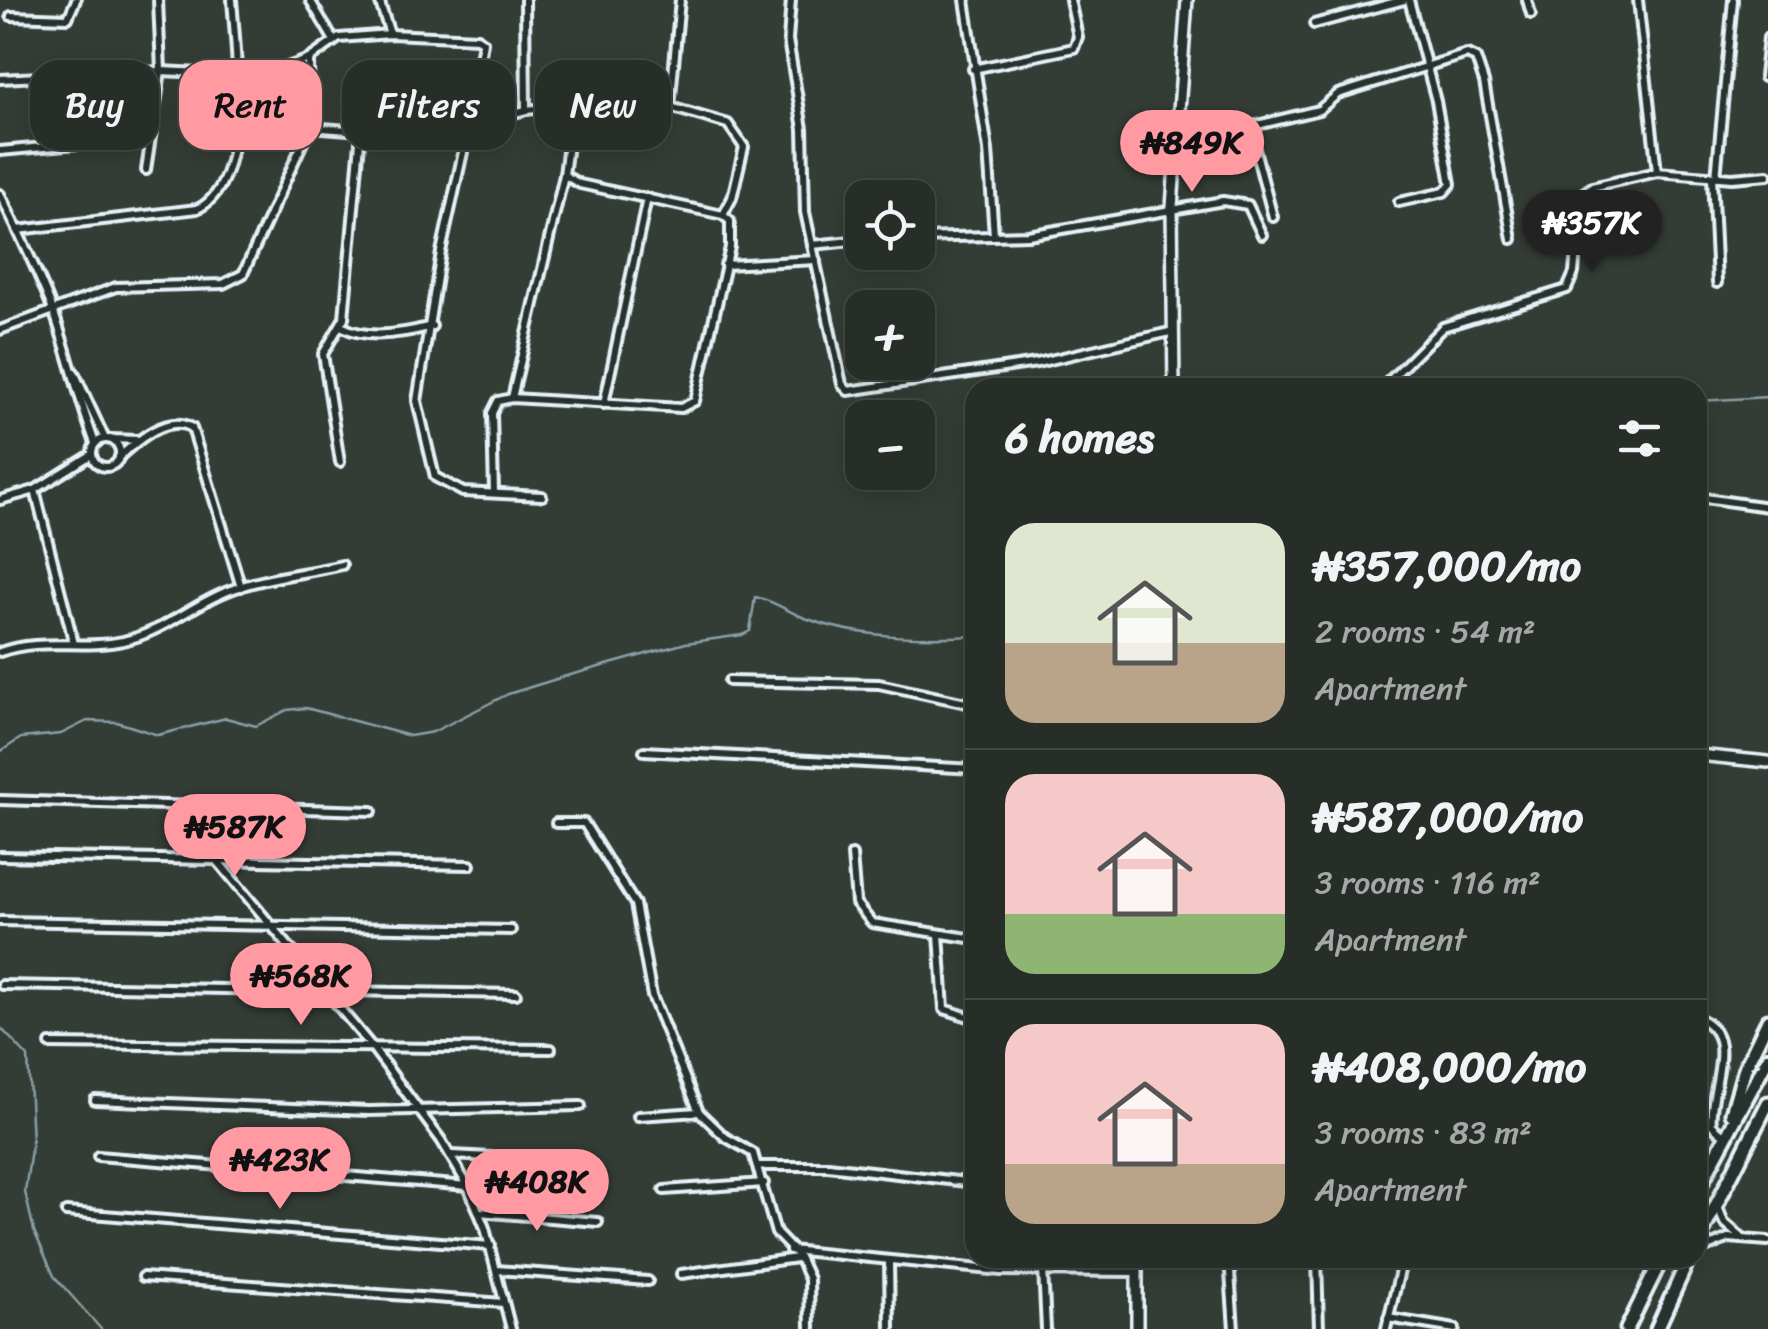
<!DOCTYPE html>
<html lang="en">
<head>
<meta charset="utf-8">
<style>
	body { margin:0; font-family:Sriracha,sans-serif; background:#2f3630; color:#f1f3f6; height:100vh; display:flex; flex-direction:column; font-size:38px; white-space:nowrap }
	* { box-sizing:border-box; margin:0 }
	p { font-size:32px; color:#a4a8a8 }
	.icon { flex:none; width:55px; height:55px; fill:none; stroke:currentColor; stroke-width:2; stroke-linecap:round; stroke-linejoin:round }
	.map { position:relative; flex:1; overflow:hidden }
	.side { position:absolute; left:965px; top:378px; width:742px; height:890px; display:flex; flex-direction:column; background:#272e28; border-radius:30px; box-shadow:0 5px 25px #0003,0 0 0 2px #434a45 }
	.side>* { flex:none }
	.banner { position:absolute; left:30px; top:60px; width:785px; height:90px; display:flex; gap:20px }
	.fabs { position:absolute; left:845px; top:180px; display:grid; gap:20px }
	.fabs a { display:grid; place-items:center; width:90px; height:90px; border-radius:20px; background:#272e28; box-shadow:0 5px 25px #0003,0 0 0 2px #434a45; font-size:50px }
	.price { position:absolute; translate:-50% -85px; padding:0 22px; border-radius:35px; background:#ff9aa2; color:#111; font-size:32px; line-height:65px; filter:drop-shadow(0 2px 5px #0008) }
	.price::after { content:''; position:absolute; left:50%; top:60px; width:30px; height:22px; margin-left:-15px; background:inherit; clip-path:polygon(0 0,100% 0,50% 100%) }
	.price.active { background:#222; color:#fff }
	ul { padding:0; list-style:none }
	li { display:flex; align-items:center; gap:30px; height:250px; padding:0 40px }
	li+li { border-top:2px solid #434a45 }
	li span { display:grid; place-items:center; flex:none; width:280px; height:200px; border-radius:30px; color:#555 }
	li>.icon { margin-inline-start:auto }
	span .icon { width:120px; height:120px; fill:#fffc; stroke-width:1 }
	li b { font-size:42px }
	h2 { display:flex; justify-content:space-between; align-items:center; height:120px; padding:0 40px; font-size:42px }
	.pill { padding:0 35px; border-radius:30px; background:#272e28; box-shadow:0 5px 25px #0003,0 0 0 2px #434a45; font-size:35px; line-height:90px }
	.pill.active { background:#ff9aa2; color:#111 }
	.map>svg:first-child { display:block }
</style>
</head>
<body>
<div class="map">
<svg width="1768" height="1329" viewBox="0 0 1768 1329">
	<rect width="100%" height="100%" fill="#343d35"/>
	<filter id="ink" filterUnits="userSpaceOnUse"><feTurbulence type="fractalNoise" baseFrequency=".01" numOctaves="2"/><feDisplacementMap in="SourceGraphic" scale="20" xChannelSelector="R" yChannelSelector="G"/><feConvolveMatrix kernelMatrix="1 2 1 2 8 2 1 2 1" color-interpolation-filters="sRGB"/></filter>
	<g filter="url(#ink)">
		<g fill="none" stroke-linecap="round" stroke-linejoin="round">
			<g stroke="#8b9fa8" stroke-width="2.5">
				<polyline points="1698,401 1768,397"/>
				<path d="M 0,752 L 21,738 L 61,734 L 87,721 L 117,722 L 158,735 L 226,718 L 256,726 L 287,710 L 306,708 L 410,736 L 433,732 L 508,694 L 563,677 L 686,643 L 742,635 L 750,631 L 755,597 C 773,600 788,612 805,618 C 858,638 919,639 975,636"/>
				<polyline points="0,1027 28,1057 32,1142 25,1192 34,1231 54,1276 101,1329"/>
			</g>
			<defs>
				<g id="street">
					<polyline points="310,0 333,39"/>
					<polyline points="379,0 390,34"/>
					<polyline points="525,0 526,110"/>
					<polyline points="680,0 670,107 728,124 744,147 732,198 723,215"/>
					<polyline points="791,0 788,40 803,129 805,212 842,384 848,391 1037,363 1174,331"/>
					<polyline points="965,0 988,150 994,235"/>
					<polyline points="1527,0 1531,14"/>
					<polyline points="1638,0 1657,172"/>
					<polyline points="11,16 68,18 76,0"/>
					<polyline points="1314,24 1404,0"/>
					<polyline points="973,69 1074,48 1078,37 1070,0"/>
					<polyline points="1764,77 1768,38"/>
					<polyline points="0,79 161,71 263,76 309,59 339,38 390,34 477,38 483,42 469,125 396,125 361,131 344,318 323,354 340,462"/>
					<polyline points="310,127 361,131"/>
					<polyline points="0,151 110,141"/>
					<polyline points="146,170 161,71 158,0"/>
					<polyline points="1712,177 1717,283"/>
					<polyline points="1716,177 1733,0"/>
					<path d="M 0,194 C 19,234 40,274 55,316 C 70,359 79,401 95,443"/>
					<polyline points="1399,202 1444,192 1451,184 1436,101 1409,0"/>
					<polyline points="1273,217 1249,127 1319,110 1338,94 1467,54 1476,58 1484,82 1512,239"/>
					<path d="M 18,230 L 197,209 C 252,184 236,51 232,0"/>
					<polyline points="918,238 1028,235 1223,201 1248,205 1262,235"/>
					<polyline points="812,245 862,240"/>
					<polyline points="725,265 816,260"/>
					<path d="M 343,327 C 367,340 406,333 432,326"/>
					<polyline points="0,330 116,287 223,284 243,274 310,127 309,59"/>
					<polyline points="74,372 105,439"/>
					<polyline points="1382,388 1443,327 1567,289 1574,273 1580,203 1583,193 1592,187 1657,172 1732,178 1768,175"/>
					<polyline points="512,398 564,175 573,105 618,100 670,107"/>
					<polyline points="604,404 647,198"/>
					<circle cx="106" cy="453" r="14"/>
					<polyline points="111,439 138,440"/>
					<path d="M 119,457 C 137,441 168,413 192,428 L 241,587"/>
					<polyline points="35,490 74,644"/>
					<polyline points="494,493 492,413 498,401 512,398 681,408 695,401 730,247 730,221 723,215 580,184 564,175"/>
					<polyline points="542,496 463,492 435,477 417,401 441,252 469,125 526,110 573,105"/>
					<polyline points="1698,497 1768,507"/>
					<polyline points="0,500 35,490 91,455"/>
					<polyline points="969,563 975,564"/>
					<path d="M 0,652 C 42,637 81,650 123,641 C 165,631 190,606 228,591 C 264,577 304,574 342,565"/>
					<polyline points="729,681 879,684 975,705"/>
					<polyline points="644,751 975,769"/>
					<polyline points="0,800 372,811"/>
					<polyline points="172,806 372,1047 441,1140 468,1186 485,1228 511,1329"/>
					<polyline points="556,823 584,823 635,904 652,996 699,1112 725,1137 753,1153 776,1233 799,1257 809,1279 810,1329"/>
					<polyline points="852,855 856,903 872,923 975,939"/>
					<polyline points="0,856 470,865"/>
					<polyline points="0,921 511,930"/>
					<polyline points="939,934 944,1009 975,1019"/>
					<polyline points="2,985 516,994"/>
					<path d="M 1698,1018 C 1742,1035 1707,1092 1712,1125 L 1725,1136"/>
					<polyline points="50,1044 551,1049"/>
					<polyline points="95,1100 369,1111 581,1106"/>
					<polyline points="638,1116 699,1112"/>
					<polyline points="452,1155 585,1162"/>
					<polyline points="98,1156 468,1186"/>
					<polyline points="759,1166 828,1166 975,1183"/>
					<polyline points="664,1190 764,1183"/>
					<polyline points="1717,1204 1724,1222 1741,1237"/>
					<polyline points="66,1212 491,1246"/>
					<polyline points="479,1212 598,1222"/>
					<polyline points="790,1250 1001,1271 1137,1272"/>
					<polyline points="1698,1251 1729,1238 1768,1241"/>
					<polyline points="1229,1258 1234,1329"/>
					<polyline points="1317,1258 1319,1329"/>
					<polyline points="889,1261 890,1329"/>
					<polyline points="1043,1269 1046,1329"/>
					<polyline points="496,1270 648,1281"/>
					<polyline points="681,1274 797,1258"/>
					<polyline points="143,1277 504,1303"/>
					<polyline points="1388,1318 1455,1329"/>
					<polyline points="1386,1329 1403,1258"/>
				</g>
				<g id="secondary">
					<polyline points="1174,388 1172,207 1187,0"/>
					<polyline points="1698,755 1768,762"/>
					<polyline points="1137,1329 1137,1258"/>
				</g>
				<g id="highway">
					<polyline points="1732,1113 1745,1068 1768,1020"/>
					<polyline points="1698,1189 1768,1058"/>
					<polyline points="1698,1241 1768,1103"/>
					<polyline points="1627,1329 1662,1258"/>
					<polyline points="1657,1329 1689,1258"/>
				</g>
			</defs>
			<use href="#street" stroke="#e8f1f8" stroke-width="14"/>
			<use href="#secondary" stroke="#e8f1f8" stroke-width="16"/>
			<use href="#highway" stroke="#e8f1f8" stroke-width="19"/>
			<use href="#street" stroke="#26332d" stroke-width="6"/>
			<use href="#secondary" stroke="#26332d" stroke-width="9"/>
			<use href="#highway" stroke="#26332d" stroke-width="11"/>
		</g>
	</g>
</svg>
<div class="fabs">
<a><svg class="icon" aria-label="locate" viewBox="0 0 24 24"><circle cx="12" cy="12" r="6"/><path d="M12 2v4M12 18v4M2 12h4M18 12h4"/></svg></a>
<a>+</a>
<a>−</a>
</div>
<b class="price" style="left:1192px;top:195px">₦849K</b>
<b class="price active" style="left:1592px;top:275px">₦357K</b>
<b class="price" style="left:235px;top:879px">₦587K</b>
<b class="price" style="left:301px;top:1028px">₦568K</b>
<b class="price" style="left:280px;top:1212px">₦423K</b>
<b class="price" style="left:537px;top:1234px">₦408K</b>
<div class="banner">
<a class="pill">Buy</a>
<a class="pill active">Rent</a>
<a class="pill">Filters</a>
<a class="pill">New</a>
</div>
<section class="side">
<h2>6 homes<svg class="icon" aria-label="filters" viewBox="0 0 24 24"><path d="M4 7h16M4 17h16"/><circle cx="9" cy="7" r="2"/><circle cx="15" cy="17" r="2"/></svg></h2>
<ul>
<li><span style="background:linear-gradient(#dfe7d0 60%,#b9a48a 0)"><svg class="icon" aria-label="home" viewBox="0 0 24 24"><path d="M3 11l9-7 9 7M6 9v11h12V9"/></svg></span><div><b>₦357,000/mo</b><p>2 rooms · 54 m²</p><p>Apartment</p></div></li>
<li><span style="background:linear-gradient(#f6c9c9 70%,#8fb573 0)"><svg class="icon" aria-label="home" viewBox="0 0 24 24"><path d="M3 11l9-7 9 7M6 9v11h12V9"/></svg></span><div><b>₦587,000/mo</b><p>3 rooms · 116 m²</p><p>Apartment</p></div></li>
<li><span style="background:linear-gradient(#f6c9c9 70%,#b9a48a 0)"><svg class="icon" aria-label="home" viewBox="0 0 24 24"><path d="M3 11l9-7 9 7M6 9v11h12V9"/></svg></span><div><b>₦408,000/mo</b><p>3 rooms · 83 m²</p><p>Apartment</p></div></li>
</ul>
</section>
</div>
</body>
</html>
